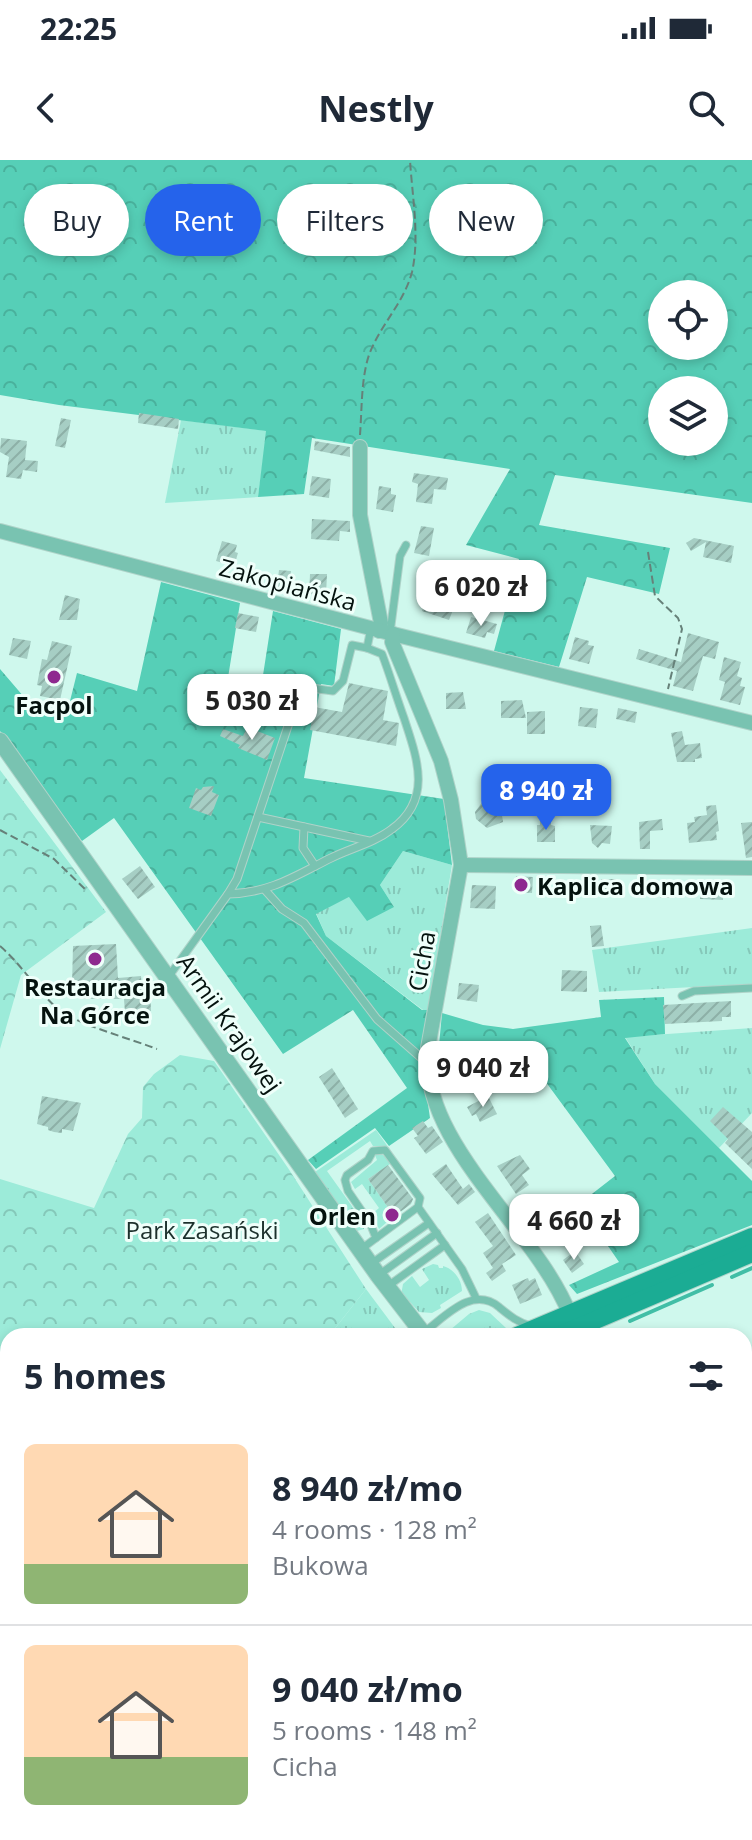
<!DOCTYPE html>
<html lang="en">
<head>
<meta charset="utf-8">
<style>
	body { margin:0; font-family:"Open Sans",sans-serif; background:#f6f6f7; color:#1f2937; height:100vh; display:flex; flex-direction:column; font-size:30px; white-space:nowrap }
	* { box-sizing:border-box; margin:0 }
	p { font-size:26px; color:#747a83 }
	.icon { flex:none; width:44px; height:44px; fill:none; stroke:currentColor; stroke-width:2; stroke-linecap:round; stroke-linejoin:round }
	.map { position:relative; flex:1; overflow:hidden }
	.details { position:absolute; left:0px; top:1168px; width:752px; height:512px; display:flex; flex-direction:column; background:#fff; border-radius:24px 24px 0 0; box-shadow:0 4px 12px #0003 }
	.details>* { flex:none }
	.guide { position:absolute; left:24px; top:24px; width:704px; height:72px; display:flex; gap:16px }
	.tools { position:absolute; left:648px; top:120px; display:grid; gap:16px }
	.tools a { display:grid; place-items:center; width:80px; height:80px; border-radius:50%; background:#fff; box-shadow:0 4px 12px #0003; font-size:40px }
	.price { position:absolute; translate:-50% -68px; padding:0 18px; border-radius:16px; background:#fff; color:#222; font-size:26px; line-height:52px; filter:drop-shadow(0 2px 4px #0008) }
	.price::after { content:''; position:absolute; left:50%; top:48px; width:24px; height:18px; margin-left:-12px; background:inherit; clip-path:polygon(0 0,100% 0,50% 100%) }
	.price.current { background:#2563eb; color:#fff }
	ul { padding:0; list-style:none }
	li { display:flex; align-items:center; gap:24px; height:200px; padding:0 24px }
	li+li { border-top:2px solid #e0e1e3 }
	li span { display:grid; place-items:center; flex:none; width:224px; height:160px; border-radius:12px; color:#555 }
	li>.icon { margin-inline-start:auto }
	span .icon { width:96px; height:96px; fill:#fffc; stroke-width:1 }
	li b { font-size:34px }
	h2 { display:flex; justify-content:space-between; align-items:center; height:96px; padding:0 24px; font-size:34px }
	.pill { padding:0 28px; border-radius:36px; background:#fff; box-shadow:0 4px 12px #0003; font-size:28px; line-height:72px }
	.pill.current { background:#2563eb; color:#fff }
	.status { display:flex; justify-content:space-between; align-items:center; height:56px; padding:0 40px; background:#fff; direction:ltr }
	.status svg { height:22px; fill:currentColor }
	header { display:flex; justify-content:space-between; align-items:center; height:104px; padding:0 24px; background:#fff; font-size:36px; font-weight:700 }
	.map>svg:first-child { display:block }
</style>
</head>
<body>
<div class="status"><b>22:25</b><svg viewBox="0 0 49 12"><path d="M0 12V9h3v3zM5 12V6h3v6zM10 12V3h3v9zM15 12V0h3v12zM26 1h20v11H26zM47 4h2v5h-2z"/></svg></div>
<header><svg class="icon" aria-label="back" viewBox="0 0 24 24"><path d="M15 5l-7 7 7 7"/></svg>Nestly<svg class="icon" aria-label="search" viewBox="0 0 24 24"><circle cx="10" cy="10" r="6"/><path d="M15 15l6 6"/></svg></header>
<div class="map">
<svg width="752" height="1680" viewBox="0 0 752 1680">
	<defs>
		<pattern id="grass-tufts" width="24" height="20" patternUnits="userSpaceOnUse" patternTransform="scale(2)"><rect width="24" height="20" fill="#9cebd9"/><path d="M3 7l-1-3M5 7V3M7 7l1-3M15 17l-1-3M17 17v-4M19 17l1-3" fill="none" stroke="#85c8b9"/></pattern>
		<pattern id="forest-crowns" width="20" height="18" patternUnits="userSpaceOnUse" patternTransform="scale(2)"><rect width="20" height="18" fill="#56cfb7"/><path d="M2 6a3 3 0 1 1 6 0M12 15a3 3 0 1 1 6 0" fill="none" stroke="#49b19c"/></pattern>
		<pattern id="park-crowns" width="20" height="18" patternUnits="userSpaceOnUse" patternTransform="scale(2)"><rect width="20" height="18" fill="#9cebd9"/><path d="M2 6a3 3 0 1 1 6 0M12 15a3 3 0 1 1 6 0" fill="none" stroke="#85c8b9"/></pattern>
		<pattern id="building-hatch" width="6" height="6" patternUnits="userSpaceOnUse" patternTransform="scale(2)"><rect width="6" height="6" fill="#a6cec4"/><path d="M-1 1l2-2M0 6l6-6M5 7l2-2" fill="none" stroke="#8db0a7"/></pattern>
	</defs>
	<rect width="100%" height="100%" fill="#cff8ed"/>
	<g fill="url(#grass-tufts)">
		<polygon points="181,260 267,271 258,337 165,343"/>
		<polygon points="403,691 452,705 428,850 423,850 326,776 316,753 349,737 394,747 380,725"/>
		<polygon points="752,768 752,824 599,832 592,790"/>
		<polygon points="752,868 752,953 719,988 655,924 625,877"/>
		<polygon points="376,970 391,991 384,986 373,986 370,981 327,1011 364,1063 364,1069 357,1071 315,1012"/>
		<polygon points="380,993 390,1000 390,1004 368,1019 394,1056 379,1069 372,1054 379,1048 362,1024 355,1029 351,1022 377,1000 375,995"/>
		<path d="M 433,1104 L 438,1105 L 439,1108 L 443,1108 L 443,1106 C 454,1109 462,1120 462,1131 L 440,1145 L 441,1148 L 432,1153 L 419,1152 L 410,1142 L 407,1144 L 401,1135 L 403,1124 L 412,1116 L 420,1127 L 429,1120 L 422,1109 Z"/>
		<polygon points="366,1129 401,1176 329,1176"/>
		<polygon points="479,1150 490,1153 506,1168 491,1173 450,1170 469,1154"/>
		<rect x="336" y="1672" width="233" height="8"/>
	</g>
	<g fill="url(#forest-crowns)" fill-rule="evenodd">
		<path d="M 0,0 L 752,0 L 752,343 L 555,315 L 539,365 L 670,388 L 659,434 L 587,417 L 559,507 L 494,491 L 519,399 L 466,385 L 510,309 L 312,278 L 304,334 L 258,337 L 266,271 L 59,245 L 0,235 ZM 662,134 L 714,134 L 714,186 L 662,186 ZM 662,230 L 714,230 L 714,282 L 662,282 Z"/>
		<polygon points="161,422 240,443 222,555 256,560 273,451 341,469 334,526 321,524 304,618 444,639 452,705 403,691 380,725 394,747 367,761 349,737 316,754 326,776 422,850 428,850 421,895 430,958 389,986 375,968 316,1009 308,1000 407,928 353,850 283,894 114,658 82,681 0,571 0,509 30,544 67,553 77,513 137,531"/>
		<polygon points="664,837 665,874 625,878 655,924 752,1021 752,1065 577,1134 569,1125 619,1102 579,1044 615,1016 537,910 442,932 436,918 442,853 483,865 513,869 601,857 599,840"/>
		<polygon points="752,1400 752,1680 661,1680 661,1672 744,1672 744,1403"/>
	</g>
	<g fill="url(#park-crowns)">
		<polygon points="0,610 106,752 21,815 0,889"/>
		<polygon points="180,895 214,901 288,1008 366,1129 329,1176 8,1176 8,1672 56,1672 52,1680 0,1680 0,1019 94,1048 128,974 142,958 143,927 154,914"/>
	</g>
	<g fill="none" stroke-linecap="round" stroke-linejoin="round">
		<g stroke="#41bea6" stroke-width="4">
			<polyline points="732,1117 752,1108"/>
			<polyline points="630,1161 712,1125"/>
		</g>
	</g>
	<g fill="url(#building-hatch)">
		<polygon points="139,253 179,259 178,269 138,263"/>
		<polygon points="61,258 71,260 65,288 55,286"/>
		<polygon points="1,278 27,281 25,300 38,301 37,312 23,310 21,319 6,317 9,297 0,292"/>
		<polygon points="315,281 350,287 350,297 314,290"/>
		<polygon points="414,313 448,318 446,330 434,329 432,344 416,342 418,324 412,322"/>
		<polygon points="312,316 331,319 329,338 309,335"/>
		<polygon points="379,326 391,328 391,334 396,335 393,352 376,349"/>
		<polygon points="312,359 350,361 350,372 340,371 339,381 311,379"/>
		<polygon points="421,366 434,368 429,396 414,393"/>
		<polygon points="694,378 734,386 731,403 703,397 706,382 691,391 686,383"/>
		<polygon points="222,381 237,385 235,392 238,393 234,406 216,401"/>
		<polygon points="279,410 291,411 289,429 277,427"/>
		<polygon points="310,414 327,414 326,435 309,434"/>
		<polygon points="430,427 443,432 440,440 455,445 449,460 422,451 426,439 424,438"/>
		<polygon points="65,435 80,439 77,460 59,460"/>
		<polygon points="238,453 259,457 256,472 235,468"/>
		<polygon points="471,457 497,464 494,474 487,472 485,478 466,473"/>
		<polygon points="688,473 719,482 715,499 703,496 693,531 673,526 677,511 636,499 639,489 681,502"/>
		<polygon points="575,477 589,481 588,485 594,486 589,504 569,499"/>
		<polygon points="13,478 31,481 27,499 9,495"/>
		<polygon points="52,481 72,486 60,540 40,536 42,526 37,525 42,499 47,500"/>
		<polygon points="724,497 741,502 737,516 742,518 740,526 745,527 740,545 720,540 725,522 719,520"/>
		<polygon points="349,523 388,531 383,560 399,563 396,586 310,570 314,547 342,552"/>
		<polygon points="463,532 466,549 446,549 446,533"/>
		<polygon points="522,540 526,558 501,558 501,541"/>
		<polygon points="580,547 598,549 596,568 578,566"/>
		<polygon points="618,548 637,552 635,563 616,559"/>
		<polygon points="545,551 545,574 527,574 527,552"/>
		<polygon points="247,567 275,578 267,600 238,588 240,585 220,576 223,569 243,576"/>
		<polygon points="682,571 685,585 700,583 702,598 695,599 695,602 677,602 671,573"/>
		<polygon points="214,626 212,632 219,635 211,656 189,648 196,628 201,630 203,627"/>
		<polygon points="499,635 503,662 487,668 476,659 475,652 486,637"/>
		<polygon points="716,645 719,671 716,672 717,680 689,683 687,663 695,662 694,657 707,655 706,646"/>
		<polygon points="662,659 663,670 650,671 650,689 640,689 639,662"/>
		<polygon points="540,661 551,662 551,665 555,666 555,682 537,682 537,665 540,665"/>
		<polygon points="752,662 752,697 746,698 741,663"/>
		<polygon points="590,665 612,666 610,684 602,683 598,688 592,683"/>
		<polygon points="140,706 155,727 138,739 122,719"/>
		<polygon points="516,716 533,717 532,733 515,732"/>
		<polygon points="601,719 617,719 616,726 624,727 623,737 600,736"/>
		<polygon points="660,720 675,720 676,738 660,738"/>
		<polygon points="700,721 723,721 723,740 700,739"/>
		<polygon points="472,725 496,726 495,749 470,748"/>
		<polygon points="601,765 604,786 592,787 590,766"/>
		<polygon points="116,784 118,818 141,816 142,829 150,828 151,851 125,853 124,839 81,839 82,826 72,825 73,786"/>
		<polygon points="562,810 587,811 587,832 561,831"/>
		<polygon points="459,823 479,825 477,842 457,839"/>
		<polygon points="731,841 731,857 722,857 722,861 665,864 663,845"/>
		<polygon points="332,908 358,949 345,958 319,917"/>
		<polygon points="42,936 81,943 73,971 62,969 62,973 54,972 48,970 48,967 37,964"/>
		<polygon points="488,936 497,954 480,962 476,954 472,956 467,947"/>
		<polygon points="723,947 752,972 752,1009 725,983 728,979 710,961"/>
		<polygon points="423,961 428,968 432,966 443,982 426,994 414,978 418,976 412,968"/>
		<polygon points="520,995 530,1009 522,1015 529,1025 516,1034 497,1006"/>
		<polygon points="446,1004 463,1029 469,1024 475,1032 458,1045 432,1014"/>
		<polygon points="388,1005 413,1039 411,1044 388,1061 394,1056 368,1019"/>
		<polygon points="488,1053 516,1095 502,1104 506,1111 492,1121 486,1113 493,1108 483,1093 493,1086 475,1062"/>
		<polygon points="572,1056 587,1074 572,1085 559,1065"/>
		<polygon points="575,1091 584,1104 572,1113 563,1100"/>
		<polygon points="528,1118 529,1121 535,1118 542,1135 520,1144 512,1125"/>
	</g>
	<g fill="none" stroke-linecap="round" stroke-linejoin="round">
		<defs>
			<g id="service">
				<polyline points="390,473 400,396 406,385"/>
				<polyline points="258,657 369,681"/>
				<polyline points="304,667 303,688 315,706"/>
				<polyline points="265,730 282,749 304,763 377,859 427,903"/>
				<polyline points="228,734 237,719 299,533 311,528 333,531 343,521 352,485 367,488"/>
				<path d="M 169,816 L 228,734 C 270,733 295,716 331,698 C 351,688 374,683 392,669 C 433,639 417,598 404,558 C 396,536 390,515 382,494 L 367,488 L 371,468"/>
				<polyline points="682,836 694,831 752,828"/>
				<polyline points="376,1078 418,1047"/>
				<polyline points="360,1090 376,1078 370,1063 348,1031 345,1020 347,1015 368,1000 373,991 385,990 420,1038 418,1047 462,1109 476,1138"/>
				<polyline points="372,1103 429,1063"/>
				<polyline points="380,1114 437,1073"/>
				<polyline points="388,1126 445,1085"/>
				<path d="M 423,1173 C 445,1157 472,1125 499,1147 C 510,1156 517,1162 531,1166"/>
			</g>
			<g id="minor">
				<polyline points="360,287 360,355 381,463 379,471"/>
				<polyline points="0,371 393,474 752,563"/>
				<path d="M 393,474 L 392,482 L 441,601 L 451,640 L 461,705 L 428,888 C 419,984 536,1068 570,1155"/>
				<polyline points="461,705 752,708"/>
				<polyline points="744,1268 752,1268"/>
				<polyline points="577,1672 577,1680"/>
				<polyline points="250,1680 253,1672"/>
			</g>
			<polyline id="tertiary" points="0,581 378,1115 425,1176"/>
			<g id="secondary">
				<polyline points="517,1176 752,1077"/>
				<polyline points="558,1176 752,1093"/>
				<polyline points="324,1680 325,1672"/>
			</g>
		</defs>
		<use href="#service" stroke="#afd3c9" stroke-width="9"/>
		<use href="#minor" stroke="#afd3c9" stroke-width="16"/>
		<use href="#tertiary" stroke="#afd3c9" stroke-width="18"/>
		<use href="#secondary" stroke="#afd3c9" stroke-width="20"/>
		<g stroke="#668179" stroke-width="2" stroke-dasharray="8 4" stroke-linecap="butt">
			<path d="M 360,275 C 362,249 361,219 369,195 C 380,165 404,143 412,112 C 420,77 412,35 410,0"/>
			<polyline points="648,392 655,436 678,458 682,469 668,529"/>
			<polyline points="0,670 54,699 87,731"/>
			<path d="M 0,786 C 22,805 37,831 59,850 C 74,863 134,880 157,889"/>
			<polyline points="453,1176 455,1174"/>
		</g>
		<use href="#service" stroke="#79c3b1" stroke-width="7"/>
		<use href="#minor" stroke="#79c3b1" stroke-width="14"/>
		<use href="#tertiary" stroke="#79c3b1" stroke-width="16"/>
		<use href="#secondary" stroke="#1bac94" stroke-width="18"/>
	</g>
	<g fill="#8e298f" stroke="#effffa" stroke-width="3">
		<circle cx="54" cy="517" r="8"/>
		<circle cx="521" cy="725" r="8"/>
		<circle cx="95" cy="799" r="8"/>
		<circle cx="392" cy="1055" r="8"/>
	</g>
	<g text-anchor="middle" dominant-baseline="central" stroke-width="6" stroke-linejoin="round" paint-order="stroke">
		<g font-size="24" fill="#04120e" stroke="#effffa">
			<text transform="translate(288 424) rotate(15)">Zakopiańska</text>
			<text transform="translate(421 801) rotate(-80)">Cicha</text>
			<text transform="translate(230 863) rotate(55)">Armii Krajowej</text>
		</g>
		<g font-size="24" font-weight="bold" fill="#04120e" stroke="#effffa">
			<text x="54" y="544">Facpol</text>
			<text x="537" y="725" text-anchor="start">Kaplica domowa</text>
			<text x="95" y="826">Restauracja<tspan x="95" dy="28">Na Górce</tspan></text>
			<text x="376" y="1055" text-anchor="end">Orlen</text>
		</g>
		<g font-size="24" fill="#1c312c" stroke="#effffa">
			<text x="202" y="1069">Park Zasański</text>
		</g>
	</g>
</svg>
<div class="tools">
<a><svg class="icon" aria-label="locate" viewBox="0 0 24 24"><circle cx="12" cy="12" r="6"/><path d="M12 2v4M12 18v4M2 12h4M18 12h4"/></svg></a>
<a><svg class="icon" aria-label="layers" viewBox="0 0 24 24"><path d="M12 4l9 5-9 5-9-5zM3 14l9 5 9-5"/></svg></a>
</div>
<b class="price" style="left:481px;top:468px">6 020 zł</b>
<b class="price" style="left:252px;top:582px">5 030 zł</b>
<b class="price current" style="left:546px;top:672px">8 940 zł</b>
<b class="price" style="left:483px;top:949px">9 040 zł</b>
<b class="price" style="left:574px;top:1102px">4 660 zł</b>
<div class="guide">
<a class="pill">Buy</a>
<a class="pill current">Rent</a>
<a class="pill">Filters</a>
<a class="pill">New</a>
</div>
<section class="details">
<h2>5 homes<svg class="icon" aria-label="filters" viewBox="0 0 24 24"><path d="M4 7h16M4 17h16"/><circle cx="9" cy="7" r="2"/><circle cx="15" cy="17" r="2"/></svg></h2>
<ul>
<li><span style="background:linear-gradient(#ffd9b3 75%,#8fb573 0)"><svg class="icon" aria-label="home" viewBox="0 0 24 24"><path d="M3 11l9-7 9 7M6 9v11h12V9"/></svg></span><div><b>8 940 zł/mo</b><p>4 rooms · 128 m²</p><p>Bukowa</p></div></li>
<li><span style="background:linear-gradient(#ffd9b3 70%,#8fb573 0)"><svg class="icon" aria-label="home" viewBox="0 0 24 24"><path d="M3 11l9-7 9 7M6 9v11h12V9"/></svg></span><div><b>9 040 zł/mo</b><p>5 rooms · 148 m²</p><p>Cicha</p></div></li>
</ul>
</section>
</div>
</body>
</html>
